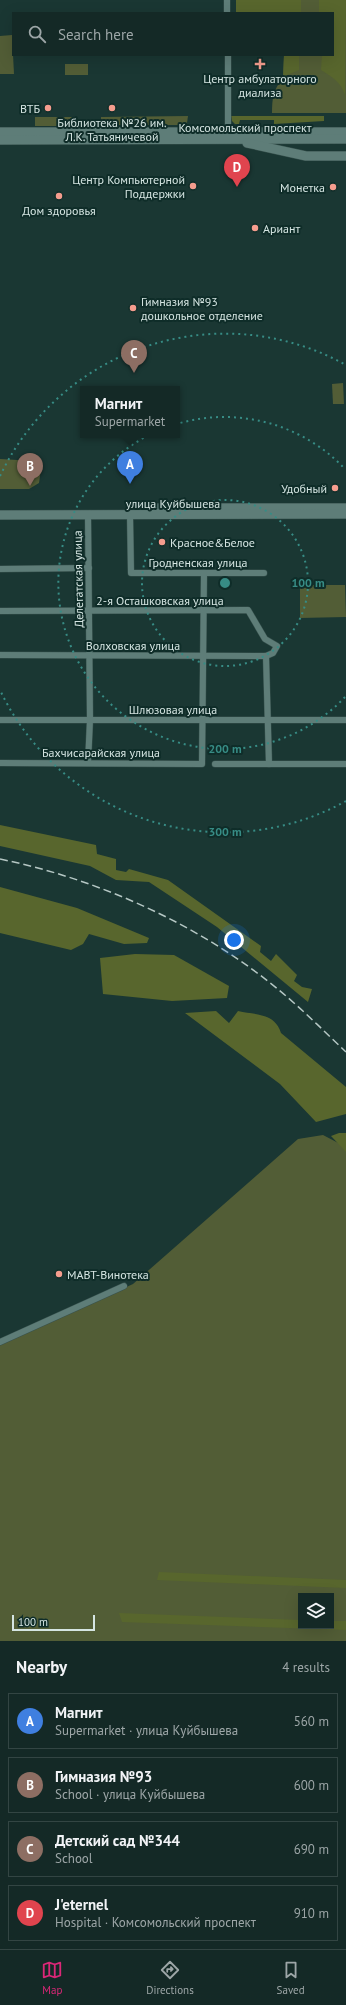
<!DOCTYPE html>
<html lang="en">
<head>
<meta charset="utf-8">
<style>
  body { margin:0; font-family:"PT Sans",sans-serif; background:#1d312e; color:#f1f3f6 }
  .controls { position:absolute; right:12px; bottom:12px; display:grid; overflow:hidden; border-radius:0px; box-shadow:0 4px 16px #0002 }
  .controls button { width:36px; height:36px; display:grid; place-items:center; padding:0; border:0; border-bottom:1px solid #334543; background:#142926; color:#f1f3f6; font:20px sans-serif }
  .scale { position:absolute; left:12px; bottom:10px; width:83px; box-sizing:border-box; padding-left:4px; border:2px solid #d5e5e2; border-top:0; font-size:11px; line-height:14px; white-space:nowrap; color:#d5e5e2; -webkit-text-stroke:3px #0f2d29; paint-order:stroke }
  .you { position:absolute; left:234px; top:940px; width:14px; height:14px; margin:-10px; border:3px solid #fff; border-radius:50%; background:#1a73e8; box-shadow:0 0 0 6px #1a73e833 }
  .badge { display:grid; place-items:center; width:26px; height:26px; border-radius:50%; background:#db2777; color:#fff; font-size:13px; font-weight:700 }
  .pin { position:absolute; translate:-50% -33px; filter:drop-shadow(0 1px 2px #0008) }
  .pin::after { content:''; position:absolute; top:21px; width:14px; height:12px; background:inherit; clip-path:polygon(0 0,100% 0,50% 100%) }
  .popup { position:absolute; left:80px; top:386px; width:100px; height:52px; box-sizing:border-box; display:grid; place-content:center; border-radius:0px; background:#142926; filter:drop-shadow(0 1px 3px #0005); font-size:13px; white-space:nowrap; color:#9da6a7 }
  .popup b { font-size:15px; color:#f1f3f6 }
  .popup::after { content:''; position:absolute; left:50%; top:100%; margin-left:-8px; border:8px solid transparent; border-top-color:#142926 }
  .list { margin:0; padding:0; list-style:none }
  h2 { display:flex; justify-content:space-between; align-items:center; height:52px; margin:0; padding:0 16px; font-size:17px }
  h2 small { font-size:13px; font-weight:400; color:#9da6a7 }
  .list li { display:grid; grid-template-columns:26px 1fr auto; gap:12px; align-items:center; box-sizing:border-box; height:56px; margin:0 8px 8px; padding:0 8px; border:1px solid #334543; border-radius:0px }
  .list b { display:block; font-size:15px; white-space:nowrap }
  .list p { margin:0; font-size:13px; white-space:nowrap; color:#9da6a7 }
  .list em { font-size:13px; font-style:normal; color:#9da6a7 }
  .icon { flex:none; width:22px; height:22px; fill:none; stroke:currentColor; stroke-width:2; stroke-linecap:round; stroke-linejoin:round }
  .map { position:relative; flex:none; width:346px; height:1641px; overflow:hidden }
  .search { position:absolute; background:#142926; box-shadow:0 4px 16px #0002; left:12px; right:12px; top:12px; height:44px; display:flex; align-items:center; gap:10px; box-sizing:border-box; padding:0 14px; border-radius:0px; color:#9da6a7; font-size:15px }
  .sheet { height:308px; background:#142926 }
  nav { display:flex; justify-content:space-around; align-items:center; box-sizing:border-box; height:56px; border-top:1px solid #334543; background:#142926; font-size:11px; color:#9da6a7 }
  nav a { display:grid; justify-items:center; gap:2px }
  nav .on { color:#db2777 }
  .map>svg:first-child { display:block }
  .green { fill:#525d36; fill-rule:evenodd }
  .forest { fill:#58662d }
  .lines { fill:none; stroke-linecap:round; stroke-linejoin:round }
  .street-casing { stroke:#38524e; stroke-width:7 }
  .secondary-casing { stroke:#38524e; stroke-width:10 }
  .street { stroke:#5e7d78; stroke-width:6 }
  .secondary { stroke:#5e7d78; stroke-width:9 }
  .rail { stroke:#b5c7c4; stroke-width:1.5; stroke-dasharray:8 4; stroke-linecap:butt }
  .ring { fill:none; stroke:#378c85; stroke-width:2; stroke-dasharray:2 4 }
  .poi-dot { fill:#f59d8e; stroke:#0f2d29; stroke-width:1.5 }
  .labels { text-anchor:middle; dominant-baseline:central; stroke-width:4; stroke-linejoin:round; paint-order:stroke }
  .poi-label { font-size:12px; fill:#d5e5e2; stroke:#0f2d29; text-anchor:end }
  .street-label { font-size:12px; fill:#d5e5e2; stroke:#0f2d29 }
  .centre { fill:#378c85; stroke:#0f2d29; stroke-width:2 }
  .ring-label { font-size:12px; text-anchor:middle; font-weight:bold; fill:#378c85; stroke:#0f2d29; stroke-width:4; stroke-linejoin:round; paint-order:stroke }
</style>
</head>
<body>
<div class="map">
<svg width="346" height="1641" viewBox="0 0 346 1641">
  <rect width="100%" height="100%" fill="#1a3733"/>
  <g class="green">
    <path d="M 236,0 L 346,0 L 346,113 L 272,113 C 272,99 273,89 283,79 L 284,55 L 333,55 L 333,13 L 236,13 Z"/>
    <polygon points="12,35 14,74 0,74 0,36"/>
    <rect x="65" y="64" width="23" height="11"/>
    <polygon points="188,116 187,123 182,125 101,125 101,117"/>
    <rect x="35" y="117" width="41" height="9"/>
    <polygon points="343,383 344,404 333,404 332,384"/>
    <polygon points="0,459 35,461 41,469 39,483 29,489 0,489"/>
    <polygon points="300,585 345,585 346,617 300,618"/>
    <path d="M 323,1135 L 346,1147 L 346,1641 L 0,1641 L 0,1345 L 133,1284 L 298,1139 ZM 301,1596 L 331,1596 L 331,1626 L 301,1626 Z"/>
  </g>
  <g class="forest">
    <rect x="236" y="0" width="65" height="13"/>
    <path d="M 319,0 L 346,0 L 345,95 C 341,82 332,77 321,70 L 322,55 L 333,55 L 333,13 L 319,13 Z"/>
    <polygon points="284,55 299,55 299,70 287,75 283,79"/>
    <polygon points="231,116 324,116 324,121 274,124 274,120 240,120 239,124 235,124 232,121"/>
    <polygon points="0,825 96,845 97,854 116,859 116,870 126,872 129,869 168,880 261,946 260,952 271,961 276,954 297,975 294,981 302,987 312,989 308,1002 217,927 149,882 116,880 90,866 0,846"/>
    <polygon points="0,887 77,908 149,938 147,943 124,944 89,934 83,944 71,950 0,933"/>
    <polygon points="135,954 174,955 229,986 227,998 172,1001 103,994 100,958"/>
    <path d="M 216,1011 L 229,1023 L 238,1011 C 256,1015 275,1013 281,1033 L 346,1087 L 346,1114 L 316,1122 L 280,1084 L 185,1013 Z"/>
    <polygon points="339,1133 346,1133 346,1152 331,1136"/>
    <polygon points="159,1572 346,1580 346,1588 157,1580"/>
    <polygon points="119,1613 301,1620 301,1626 331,1626 331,1621 346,1621 346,1630 122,1622"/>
  </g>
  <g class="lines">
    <defs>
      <g id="street">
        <polyline points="227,0 227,13"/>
        <polyline points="228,55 228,132"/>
        <polyline points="88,515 90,720 88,763"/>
        <polyline points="130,515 131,573 264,573"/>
        <polyline points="0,569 89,568"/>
        <polyline points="0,611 248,610 265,639 277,646 273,653 266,656 0,655"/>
        <polyline points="266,656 269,764"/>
        <polyline points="0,720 346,720"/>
        <polyline points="0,763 202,764 204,573"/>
        <polyline points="215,764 346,764"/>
        <polyline points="0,1342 124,1286"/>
      </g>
      <g id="secondary">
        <polyline points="0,132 346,132"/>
        <polyline points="0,140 346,139"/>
        <polyline points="247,143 306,156 346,156"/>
        <polyline points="151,508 346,508"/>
        <polyline points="0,515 346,514"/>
      </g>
    </defs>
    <use href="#street" class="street-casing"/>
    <use href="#secondary" class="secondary-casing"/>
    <use href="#street" class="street"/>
    <use href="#secondary" class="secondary"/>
    <path class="rail" d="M 0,859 C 102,880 207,928 286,996 C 307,1014 326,1033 346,1052"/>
  </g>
  <g class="ring">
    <circle cx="225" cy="583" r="83"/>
    <path d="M345 697A166 166 0 1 1 345 469"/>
    <path d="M346 801A249 249 0 0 1 0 690M0 476A249 249 0 0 1 346 365"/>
  </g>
  <g class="poi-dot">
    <path d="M258 58h4v4h4v4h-4v4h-4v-4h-4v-4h4z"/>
    <circle cx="48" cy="108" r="4"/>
    <circle cx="112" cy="108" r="4"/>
    <circle cx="193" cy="186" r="4"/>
    <circle cx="333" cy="187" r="4"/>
    <circle cx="59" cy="196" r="4"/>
    <circle cx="255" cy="228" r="4"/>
    <circle cx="133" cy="308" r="4"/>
    <circle cx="335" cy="488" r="4"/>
    <circle cx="162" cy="542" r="4"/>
    <circle cx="59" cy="1274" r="4"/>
  </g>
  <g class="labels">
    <g class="poi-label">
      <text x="260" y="78" text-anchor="middle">Центр амбулаторного<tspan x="260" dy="14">диализа</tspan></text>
      <text x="40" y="108">ВТБ</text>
      <text x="112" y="122" text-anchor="middle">Библиотека №26 им.<tspan x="112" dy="14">Л.К. Татьяничевой</tspan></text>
      <text x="185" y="179">Центр Компьютерной<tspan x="185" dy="14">Поддержки</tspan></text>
      <text x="325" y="187">Монетка</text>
      <text x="59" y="210" text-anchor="middle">Дом здоровья</text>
      <text x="263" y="228" text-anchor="start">Ариант</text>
      <text x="141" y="301" text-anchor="start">Гимназия №93<tspan x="141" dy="14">дошкольное отделение</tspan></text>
      <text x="327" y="488">Удобный</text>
      <text x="170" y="542" text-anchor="start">Красное&amp;Белое</text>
      <text x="67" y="1274" text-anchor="start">МАВТ-Винотека</text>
    </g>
    <g class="street-label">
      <text x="245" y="127">Комсомольский проспект</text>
      <text x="173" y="503">улица Куйбышева</text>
      <text x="198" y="562">Гродненская улица</text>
      <text transform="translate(78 579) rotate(-91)">Делегатская улица</text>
      <text x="160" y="600">2-я Осташковская улица</text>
      <text x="133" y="645">Волховская улица</text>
      <text x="173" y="709">Шлюзовая улица</text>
      <text x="101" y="752">Бахчисарайская улица</text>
    </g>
  </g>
  <circle cx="225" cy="583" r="6" class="centre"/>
  <g class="ring-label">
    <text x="308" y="587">100 m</text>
    <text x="225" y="753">200 m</text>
    <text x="225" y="836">300 m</text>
  </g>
</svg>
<div class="controls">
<button><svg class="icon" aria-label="layers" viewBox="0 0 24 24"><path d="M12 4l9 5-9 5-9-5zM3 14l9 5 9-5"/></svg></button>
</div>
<div class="scale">100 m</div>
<div class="you"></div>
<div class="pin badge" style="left:130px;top:484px;background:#3f7fe0">A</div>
<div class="popup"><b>Магнит</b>Supermarket</div>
<div class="pin badge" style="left:30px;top:486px;background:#8d6e63">B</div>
<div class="pin badge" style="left:134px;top:373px;background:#8d6e63">C</div>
<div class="pin badge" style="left:237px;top:187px;background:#e0444e">D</div>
<div class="search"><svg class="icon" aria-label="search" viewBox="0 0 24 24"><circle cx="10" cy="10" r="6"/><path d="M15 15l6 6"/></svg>Search here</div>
</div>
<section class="sheet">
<h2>Nearby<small>4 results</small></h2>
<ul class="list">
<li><span class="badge" style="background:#3f7fe0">A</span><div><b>Магнит</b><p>Supermarket · улица Куйбышева</p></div><em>560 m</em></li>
<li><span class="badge" style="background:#8d6e63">B</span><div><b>Гимназия №93</b><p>School · улица Куйбышева</p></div><em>600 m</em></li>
<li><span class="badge" style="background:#8d6e63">C</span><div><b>Детский сад №344</b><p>School</p></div><em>690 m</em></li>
<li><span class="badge" style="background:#e0444e">D</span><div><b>J'eternel</b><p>Hospital · Комсомольский проспект</p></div><em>910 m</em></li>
</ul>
</section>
<nav>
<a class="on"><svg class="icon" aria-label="map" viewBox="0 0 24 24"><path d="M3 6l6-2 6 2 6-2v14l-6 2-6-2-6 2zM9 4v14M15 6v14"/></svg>Map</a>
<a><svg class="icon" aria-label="directions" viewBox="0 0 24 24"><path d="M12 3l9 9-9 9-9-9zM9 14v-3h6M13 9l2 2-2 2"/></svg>Directions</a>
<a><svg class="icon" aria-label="saved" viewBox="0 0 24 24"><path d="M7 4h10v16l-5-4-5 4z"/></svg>Saved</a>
</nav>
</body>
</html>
